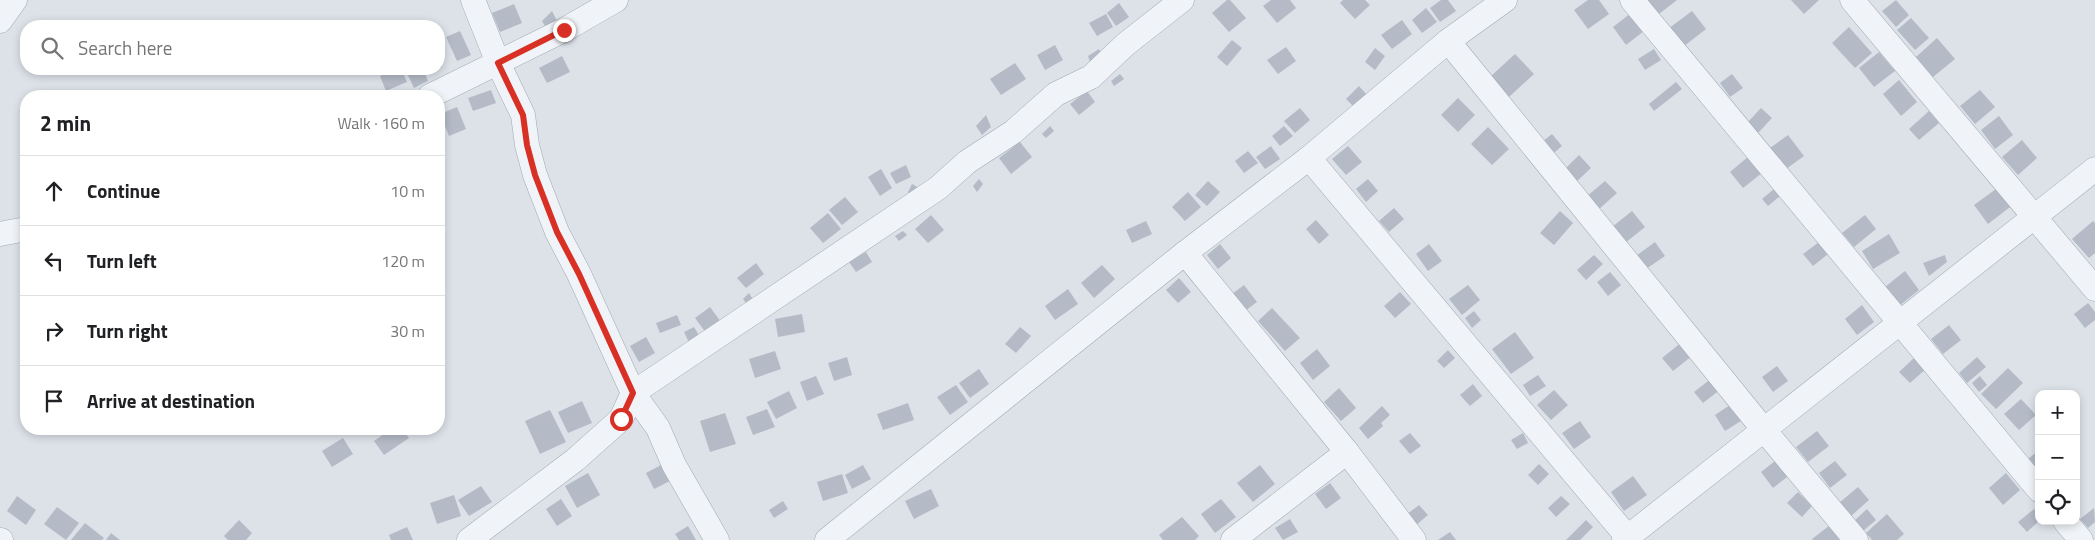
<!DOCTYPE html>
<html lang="en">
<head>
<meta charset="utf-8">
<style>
  body { margin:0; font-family:"Titillium Web",sans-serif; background:#f6f6f6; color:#202124 }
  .controls { position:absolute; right:15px; bottom:15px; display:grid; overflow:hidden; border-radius:10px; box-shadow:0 2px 8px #0003 }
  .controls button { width:45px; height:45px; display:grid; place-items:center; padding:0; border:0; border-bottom:1px solid #e0e0e0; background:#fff; color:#202124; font:25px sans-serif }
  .stop { position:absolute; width:15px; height:15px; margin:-11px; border:4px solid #d93025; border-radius:50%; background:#fff }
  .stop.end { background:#d93025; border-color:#fff; box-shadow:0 1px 5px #0008 }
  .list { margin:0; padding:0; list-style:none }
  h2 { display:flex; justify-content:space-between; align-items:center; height:65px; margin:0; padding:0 20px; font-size:21px }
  h2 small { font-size:16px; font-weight:400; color:#757577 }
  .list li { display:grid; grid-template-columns:32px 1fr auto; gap:15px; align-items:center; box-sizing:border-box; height:70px; padding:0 20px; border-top:1px solid #e0e0e0 }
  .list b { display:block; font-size:19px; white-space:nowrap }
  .list em { font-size:16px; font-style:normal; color:#757577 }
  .icon { flex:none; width:28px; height:28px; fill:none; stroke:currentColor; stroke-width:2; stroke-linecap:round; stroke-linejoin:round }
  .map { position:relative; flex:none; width:2095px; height:540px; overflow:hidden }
  .search { position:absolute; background:#fff; box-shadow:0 2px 8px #0003; left:20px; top:20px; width:425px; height:55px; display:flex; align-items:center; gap:12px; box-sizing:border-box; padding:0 18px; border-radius:20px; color:#757577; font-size:19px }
  .panel { position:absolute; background:#fff; box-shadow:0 2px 8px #0003; left:20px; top:90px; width:425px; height:345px; border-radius:20px }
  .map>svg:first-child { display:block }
  .building { fill:#b4bbc6 }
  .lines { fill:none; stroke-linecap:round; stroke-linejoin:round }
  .street-casing { stroke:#a2a9b3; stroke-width:25 }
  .street { stroke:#f0f3f7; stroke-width:24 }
  .route { stroke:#d93025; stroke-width:6 }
</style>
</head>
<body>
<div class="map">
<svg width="2095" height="540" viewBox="0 0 2095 540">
  <rect width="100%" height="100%" fill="#dde2e9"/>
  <g class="building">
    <polygon points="1227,0 1230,0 1246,18 1229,32 1212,13"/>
    <polygon points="1271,0 1290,0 1296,8 1277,23 1263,6"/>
    <polygon points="1343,0 1365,0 1370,5 1355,19 1340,3"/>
    <polygon points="1441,0 1448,0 1456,11 1440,22 1430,8"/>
    <polygon points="1588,0 1599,0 1609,14 1588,29 1574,10"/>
    <polygon points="1647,0 1677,0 1659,14"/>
    <polygon points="1791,0 1819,0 1804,14"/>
    <polygon points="1896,0 1909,15 1896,27 1882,11"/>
    <polygon points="1119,3 1129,17 1116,26 1107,13"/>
    <polygon points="514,4 522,23 500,32 492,13"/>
    <polygon points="1426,8 1437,22 1422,33 1412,20"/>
    <polygon points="552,11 560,27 549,33 542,21"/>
    <polygon points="1692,11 1706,29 1683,47 1668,29"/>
    <polygon points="1631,13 1644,31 1626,45 1613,27"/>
    <polygon points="1106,14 1113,27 1097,36 1089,23"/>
    <polygon points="1911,18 1929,38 1915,50 1897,30"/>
    <polygon points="1402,20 1412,34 1392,49 1381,35"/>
    <polygon points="1849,27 1872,53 1855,68 1832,43"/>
    <polygon points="460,31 471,55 457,61 446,37"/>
    <polygon points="1937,38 1955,59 1933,77 1916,57"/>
    <polygon points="1232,40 1242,48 1227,66 1217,57"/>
    <polygon points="1055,45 1063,60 1045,70 1037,55"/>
    <polygon points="1286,47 1296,61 1278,74 1267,60"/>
    <polygon points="1375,48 1385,56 1375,70 1365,62"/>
    <polygon points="1099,49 1102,56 1090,62 1088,56"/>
    <polygon points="1654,49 1661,60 1645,70 1638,59"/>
    <polygon points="1879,52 1895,71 1874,87 1859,68"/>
    <polygon points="1515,54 1534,74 1509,97 1490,77"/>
    <polygon points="562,56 570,72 547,83 539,68"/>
    <polygon points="439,59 442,67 429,73 427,69 439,69"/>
    <polygon points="1015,63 1026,79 1001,95 990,79"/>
    <polygon points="397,69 401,69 407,82 386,91 380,76"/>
    <polygon points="405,69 423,69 428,81 414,88"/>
    <polygon points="1120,74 1124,79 1114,86 1111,81"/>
    <polygon points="1732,74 1743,88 1730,97 1720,83"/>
    <polygon points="1899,80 1917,102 1901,116 1883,94"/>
    <polygon points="1676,82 1682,89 1654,111 1649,104"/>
    <polygon points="1359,86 1367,95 1354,107 1346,99"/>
    <polygon points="491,90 496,103 473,111 468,98"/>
    <polygon points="1980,90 1995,107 1975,124 1960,106"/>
    <polygon points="1087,91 1095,102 1079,115 1070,104"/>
    <polygon points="1458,98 1475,115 1458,132 1441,115"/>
    <polygon points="457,107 466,129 449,136 440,114"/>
    <polygon points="1300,108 1310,120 1295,133 1284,121"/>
    <polygon points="1761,108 1772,118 1758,133 1747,123"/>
    <polygon points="1929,111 1939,123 1919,140 1909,129"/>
    <polygon points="986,115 991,127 982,135 976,126"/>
    <polygon points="1999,116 2013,135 1995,149 1981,130"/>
    <polygon points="1050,126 1054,131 1046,138 1042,134"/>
    <polygon points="1284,126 1293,136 1280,146 1272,136"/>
    <polygon points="1488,127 1509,149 1492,165 1471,144"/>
    <polygon points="1552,134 1562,146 1548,158 1538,145"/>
    <polygon points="1788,135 1804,156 1786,169 1770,148"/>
    <polygon points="2022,140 2037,158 2018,175 2002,157"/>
    <polygon points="1020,142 1032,157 1011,174 999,158"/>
    <polygon points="1271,146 1280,159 1265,169 1256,157"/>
    <polygon points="1348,146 1362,162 1346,175 1332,159"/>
    <polygon points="1248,151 1258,163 1244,173 1235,161"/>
    <polygon points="1579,155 1591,168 1575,183 1564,170"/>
    <polygon points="1749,156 1762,173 1743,188 1730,172"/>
    <polygon points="906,165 911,177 896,184 890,173"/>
    <polygon points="881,169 892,188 880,196 868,177"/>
    <polygon points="979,179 983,184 977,192 973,186"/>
    <polygon points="1368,179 1378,191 1366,202 1356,189"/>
    <polygon points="1208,181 1220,192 1207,206 1195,195"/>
    <polygon points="1605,181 1617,193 1598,210 1586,197"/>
    <polygon points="912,184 919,188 910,198 908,192"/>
    <polygon points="1774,189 1780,196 1768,206 1762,199"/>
    <polygon points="1996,189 2010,207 1988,224 1974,205"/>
    <polygon points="1188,192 1201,207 1185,221 1172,207"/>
    <polygon points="845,197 858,212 842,225 829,210"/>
    <polygon points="1394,208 1404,219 1389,232 1379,221"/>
    <polygon points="1560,211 1573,223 1554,245 1540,233"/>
    <polygon points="1632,211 1645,227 1625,243 1612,227"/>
    <polygon points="828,213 841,229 823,243 810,228"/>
    <polygon points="931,215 944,230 928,243 915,229"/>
    <polygon points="1865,215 1876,229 1854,247 1842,233"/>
    <polygon points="1316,220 1329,235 1319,244 1306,229"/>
    <polygon points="1146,221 1152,234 1132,243 1126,230"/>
    <polygon points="2093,221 2095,223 2095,253 2089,258 2072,239"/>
    <polygon points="903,231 907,235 899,241 895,236"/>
    <polygon points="1889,234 1900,253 1873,269 1862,251"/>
    <polygon points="1655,242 1665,256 1646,269 1636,256"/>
    <polygon points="1819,242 1828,254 1813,266 1803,254"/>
    <polygon points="1220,244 1231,258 1218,269 1207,255"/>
    <polygon points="1429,244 1442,261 1428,271 1416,254"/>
    <polygon points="866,252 872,262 856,272 849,262"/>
    <polygon points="1594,255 1603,264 1586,280 1577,270"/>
    <polygon points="1945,255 1947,262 1929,276 1923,263"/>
    <polygon points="756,263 764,274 746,288 737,278"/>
    <polygon points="1102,265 1115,279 1094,298 1081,283"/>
    <polygon points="1905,271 1919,290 1899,306 1885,287"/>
    <polygon points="1610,272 1621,285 1608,296 1597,282"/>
    <polygon points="1179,278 1191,292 1178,303 1166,290"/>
    <polygon points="1244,285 1257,302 1245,311 1232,294"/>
    <polygon points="1468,285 1480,300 1462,315 1449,299"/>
    <polygon points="1068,289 1078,304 1055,320 1045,306"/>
    <polygon points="1400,292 1411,304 1395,318 1384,306"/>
    <polygon points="749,293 755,303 749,307 743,299"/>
    <polygon points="2088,303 2095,312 2095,320 2085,328 2074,314"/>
    <polygon points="1862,305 1874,322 1857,335 1845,319"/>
    <polygon points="710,307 721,322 706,333 695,318"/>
    <polygon points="1272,308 1300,338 1285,351 1258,321"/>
    <polygon points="1474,311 1481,320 1472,328 1465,318"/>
    <polygon points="802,314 805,332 778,337 775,319"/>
    <polygon points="677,315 681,325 660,333 656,323"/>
    <polygon points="1949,325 1961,340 1943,354 1931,339"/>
    <polygon points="694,327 704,344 692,349 684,332"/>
    <polygon points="1020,327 1031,336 1016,353 1005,344"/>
    <polygon points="1515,332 1534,358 1511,374 1492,349"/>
    <polygon points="646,337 655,353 639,362 630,346"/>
    <polygon points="1682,342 1692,356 1673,371 1662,358"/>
    <polygon points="1317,349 1330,366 1313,380 1300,363"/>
    <polygon points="1448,350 1455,358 1444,368 1437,361"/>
    <polygon points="775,351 781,369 755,378 749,359"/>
    <polygon points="1916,356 1927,368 1910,383 1899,372"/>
    <polygon points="847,357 852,375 834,381 828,363"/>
    <polygon points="1977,357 1986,367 1967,383 1959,373"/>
    <polygon points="1777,366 1788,381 1773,392 1762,377"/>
    <polygon points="2008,368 2023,383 1996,409 1981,394"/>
    <polygon points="979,369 989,384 970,398 959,383"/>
    <polygon points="1538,375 1546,386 1530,396 1523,385"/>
    <polygon points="816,376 824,394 807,401 800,382"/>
    <polygon points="1980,376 1987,385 1979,392 1972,383"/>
    <polygon points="1712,378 1721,389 1703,403 1694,392"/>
    <polygon points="1473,384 1482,396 1470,406 1460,395"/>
    <polygon points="956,385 968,402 950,415 937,397"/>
    <polygon points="1339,388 1356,408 1341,421 1324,402"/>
    <polygon points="1554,390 1568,405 1551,420 1537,405"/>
    <polygon points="789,391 797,408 776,419 767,402"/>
    <polygon points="2021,399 2036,415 2019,430 2004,414"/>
    <polygon points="582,401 592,423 568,433 558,412"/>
    <polygon points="908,403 914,420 883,430 877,414"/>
    <polygon points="1733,403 1744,419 1725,431 1715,415"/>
    <polygon points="1382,406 1390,415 1381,423 1383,426 1368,439 1359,428"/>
    <polygon points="767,409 775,427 753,435 746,417"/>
    <polygon points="550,410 566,442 540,454 525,421"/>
    <polygon points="725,413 736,444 710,452 700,421"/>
    <polygon points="1580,421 1591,437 1574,449 1562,433"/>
    <polygon points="391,429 402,429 409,438 384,455 374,441"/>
    <polygon points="1817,431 1829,446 1808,462 1796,447"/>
    <polygon points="1410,433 1421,446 1410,454 1399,441"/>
    <polygon points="1523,433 1528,443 1517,449 1511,440"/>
    <polygon points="343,438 353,454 332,467 322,451"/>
    <polygon points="2039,450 2039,471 2028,459"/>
    <polygon points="1779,458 1791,474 1773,488 1761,472"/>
    <polygon points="1835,461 1847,475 1830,488 1819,473"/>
    <polygon points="1539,464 1549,474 1538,485 1528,475"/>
    <polygon points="661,465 670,481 654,489 646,473"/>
    <polygon points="863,465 871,479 852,489 845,475"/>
    <polygon points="1260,465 1275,484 1253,502 1237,483"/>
    <polygon points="588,473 600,495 577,508 565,486"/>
    <polygon points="2006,473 2020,490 2003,505 1989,488"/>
    <polygon points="842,474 848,493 823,501 817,482"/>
    <polygon points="1633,476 1647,495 1624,511 1611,492"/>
    <polygon points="1330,483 1341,498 1326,509 1315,494"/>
    <polygon points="481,486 492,502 469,516 458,500"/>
    <polygon points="1858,487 1869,500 1851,516 1839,503"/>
    <polygon points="931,489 939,506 914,519 905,501"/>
    <polygon points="1798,492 1812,506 1802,517 1787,503"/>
    <polygon points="454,495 461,516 437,524 430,503"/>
    <polygon points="17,496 36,510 26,525 7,511"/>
    <polygon points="1561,496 1570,504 1556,517 1548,508"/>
    <polygon points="561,499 572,516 557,526 546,509"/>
    <polygon points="1221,499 1236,517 1215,533 1201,514"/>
    <polygon points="783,501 788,509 774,518 769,510"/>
    <polygon points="1419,505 1428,515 1415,526 1406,515"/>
    <polygon points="57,507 79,523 66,540 44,524"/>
    <polygon points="2094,508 2095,522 2088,528 2080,519"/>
    <polygon points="1867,509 1876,520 1863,531 1854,521"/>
    <polygon points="2034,509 2039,514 2039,521 2027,532 2018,522"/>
    <polygon points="1887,514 1904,534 1897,540 1872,540 1866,533"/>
    <polygon points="1182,517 1199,536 1195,540 1163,540 1159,535"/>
    <polygon points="1290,519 1298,532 1283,540 1275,528"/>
    <polygon points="239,520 252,533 246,540 228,540 224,536"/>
    <polygon points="1586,520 1593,527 1580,540 1566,540"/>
    <polygon points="85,523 104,538 102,540 71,540"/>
    <polygon points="688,526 696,540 679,540 675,534"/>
    <polygon points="1829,526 1840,540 1813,540 1812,539"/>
    <polygon points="407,527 413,540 391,540 389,535"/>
    <polygon points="1450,532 1456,540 1438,540"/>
    <polygon points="111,533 120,540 106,540"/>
  </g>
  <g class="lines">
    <defs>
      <g id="street">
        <polyline points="473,0 498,63 523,115 527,145 535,175 557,232 579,274 633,393 658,428 674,465 717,540"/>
        <polyline points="1632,0 2039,490"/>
        <polyline points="1852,0 2095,289"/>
        <polyline points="0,21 15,0"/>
        <polyline points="1448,41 1764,430 1856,540"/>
        <polyline points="430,96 564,30 616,0"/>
        <polyline points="1309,158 1630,540"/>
        <polyline points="0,234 26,229"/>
        <polyline points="1185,253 1347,452 1414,540"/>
        <polyline points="2065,521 2081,540"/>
        <polyline points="0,540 1,540"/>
        <polyline points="469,540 575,460 621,419 633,393 938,188 967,162 1013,132 1056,94 1091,77 1126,44 1182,0"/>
        <polyline points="827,540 1185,253 1309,158 1448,41 1505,0"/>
        <polyline points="1233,540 1347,452"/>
        <polyline points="1624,540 2095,169"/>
      </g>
    </defs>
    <use href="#street" class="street-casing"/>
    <use href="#street" class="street"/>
  </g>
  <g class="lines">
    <polyline class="route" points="564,30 498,63 523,115 527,145 535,175 557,232 579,274 633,393 621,419"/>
  </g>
</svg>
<div class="controls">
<button>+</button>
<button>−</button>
<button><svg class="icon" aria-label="locate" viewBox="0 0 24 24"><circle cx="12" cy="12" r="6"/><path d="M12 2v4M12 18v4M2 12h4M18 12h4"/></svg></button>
</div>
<div class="stop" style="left:621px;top:419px"></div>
<div class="stop end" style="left:564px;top:30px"></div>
<div class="search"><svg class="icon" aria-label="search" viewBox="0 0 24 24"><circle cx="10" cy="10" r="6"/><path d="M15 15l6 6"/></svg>Search here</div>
<section class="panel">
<h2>2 min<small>Walk · 160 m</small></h2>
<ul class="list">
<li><svg class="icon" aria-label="ahead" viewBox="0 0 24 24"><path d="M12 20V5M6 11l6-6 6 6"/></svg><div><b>Continue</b></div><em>10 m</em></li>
<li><svg class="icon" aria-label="left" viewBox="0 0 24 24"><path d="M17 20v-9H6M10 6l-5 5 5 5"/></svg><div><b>Turn left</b></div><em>120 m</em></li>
<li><svg class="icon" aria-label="right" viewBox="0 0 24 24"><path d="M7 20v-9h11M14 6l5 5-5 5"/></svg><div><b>Turn right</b></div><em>30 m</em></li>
<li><svg class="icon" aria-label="arrive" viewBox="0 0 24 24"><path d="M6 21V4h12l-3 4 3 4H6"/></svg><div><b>Arrive at destination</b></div></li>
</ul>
</section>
</div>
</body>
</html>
